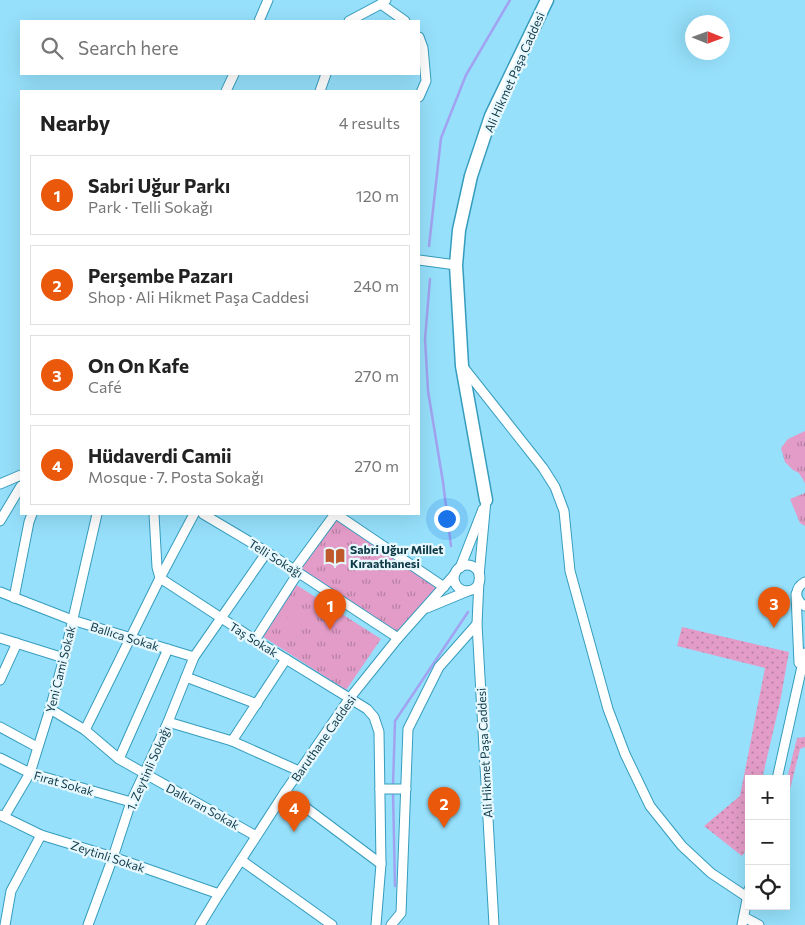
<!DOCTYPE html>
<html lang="en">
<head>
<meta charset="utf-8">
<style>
  body { margin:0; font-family:Commissioner,sans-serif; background:#f6f6f6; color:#222 }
  .controls { position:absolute; right:15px; bottom:15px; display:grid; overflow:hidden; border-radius:0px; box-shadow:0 5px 20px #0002 }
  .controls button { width:45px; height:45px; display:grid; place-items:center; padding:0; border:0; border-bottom:1px solid #e0e0e0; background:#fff; color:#222; font:25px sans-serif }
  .compass { position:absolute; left:685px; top:15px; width:45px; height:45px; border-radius:50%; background:#fff; box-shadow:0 5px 20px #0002; rotate:91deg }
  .you { position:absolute; left:446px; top:518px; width:18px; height:18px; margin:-12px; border:4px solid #fff; border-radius:50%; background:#1a73e8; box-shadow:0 0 0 8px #1a73e833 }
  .badge { display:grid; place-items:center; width:32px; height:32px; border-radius:50%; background:#ea580c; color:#fff; font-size:16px; font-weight:700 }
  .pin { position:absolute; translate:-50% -41px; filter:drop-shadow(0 1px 2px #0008) }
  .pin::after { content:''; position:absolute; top:26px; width:18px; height:15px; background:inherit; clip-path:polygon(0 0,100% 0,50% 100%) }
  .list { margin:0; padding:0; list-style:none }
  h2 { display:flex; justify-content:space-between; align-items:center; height:65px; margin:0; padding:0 20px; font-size:21px }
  h2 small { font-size:16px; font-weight:400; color:#767676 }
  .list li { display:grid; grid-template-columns:32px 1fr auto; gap:15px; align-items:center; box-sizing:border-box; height:80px; margin:0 10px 10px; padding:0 10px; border:1px solid #e0e0e0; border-radius:0px }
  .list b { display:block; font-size:19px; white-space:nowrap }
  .list p { margin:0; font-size:16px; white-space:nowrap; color:#767676 }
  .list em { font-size:16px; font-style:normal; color:#767676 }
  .icon { flex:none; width:28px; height:28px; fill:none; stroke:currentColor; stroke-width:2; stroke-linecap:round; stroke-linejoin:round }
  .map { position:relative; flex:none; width:805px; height:925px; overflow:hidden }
  .search { position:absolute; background:#fff; box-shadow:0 5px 20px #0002; left:20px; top:20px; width:400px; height:55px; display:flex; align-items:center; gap:12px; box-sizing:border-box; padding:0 18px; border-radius:0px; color:#767676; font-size:19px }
  .panel { position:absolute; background:#fff; box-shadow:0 5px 20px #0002; left:20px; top:90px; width:400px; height:425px; border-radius:0px }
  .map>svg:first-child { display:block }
  .grass { fill:url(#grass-dots) }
  .park { fill:url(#park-tufts) }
  .pitch { fill:#e39cc7 }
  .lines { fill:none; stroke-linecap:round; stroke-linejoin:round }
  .stream { stroke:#a2a3f0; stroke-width:2.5 }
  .street-casing { stroke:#369dbd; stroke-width:11 }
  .secondary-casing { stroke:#369dbd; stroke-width:15 }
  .street { stroke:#fff; stroke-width:9 }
  .secondary { stroke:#fff; stroke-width:12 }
  .labels { text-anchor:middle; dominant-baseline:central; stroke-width:4.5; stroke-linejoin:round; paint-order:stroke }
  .street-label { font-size:12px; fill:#0e3946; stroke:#e7f8ff }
  .poi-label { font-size:12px; font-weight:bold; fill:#0e3946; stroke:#e7f8ff; text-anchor:start }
</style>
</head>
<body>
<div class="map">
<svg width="805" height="925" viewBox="0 0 805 925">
  <defs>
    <pattern id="grass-dots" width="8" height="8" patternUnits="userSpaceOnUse" patternTransform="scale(1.25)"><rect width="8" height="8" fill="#e39cc7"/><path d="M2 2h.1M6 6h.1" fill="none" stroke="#b680a3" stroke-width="1.8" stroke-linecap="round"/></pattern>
    <pattern id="park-tufts" width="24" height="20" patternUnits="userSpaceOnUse" patternTransform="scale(1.25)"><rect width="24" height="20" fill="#e39cc7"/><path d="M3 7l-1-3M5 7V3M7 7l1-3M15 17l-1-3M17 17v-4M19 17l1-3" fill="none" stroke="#b680a3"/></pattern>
  </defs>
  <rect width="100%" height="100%" fill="#96e0fb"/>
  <g class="grass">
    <path d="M 682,627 L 789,652 L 780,702 L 762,779 L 749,779 C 749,797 754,843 742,856 L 704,826 L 740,796 L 765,668 L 677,646 Z"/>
    <polygon points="805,737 805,747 800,749 786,805 786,783 797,738"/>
  </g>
  <g class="park">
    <polygon points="805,431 805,483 799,473 793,470 785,462 781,448 788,439"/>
    <polygon points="805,493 805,526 800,523 790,499"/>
    <polygon points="335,514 442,589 398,638 295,570"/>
    <polygon points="295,584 381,639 346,690 262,636"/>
  </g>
  <polygon class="pitch" points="297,604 312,615 296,639 280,629"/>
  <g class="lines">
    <g class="stream">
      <polyline points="429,246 441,138 466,75 510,0"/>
      <polyline points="430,279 425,339 428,391 443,482 451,546"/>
      <polyline points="393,786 395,721 468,612"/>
      <polyline points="393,792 395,886"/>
    </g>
    <defs>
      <g id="street">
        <polyline points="386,0 381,4 405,21"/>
        <polyline points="259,21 268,0"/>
        <polyline points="349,21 381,4"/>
        <polyline points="419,37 423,48 426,81 419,97"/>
        <polyline points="226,91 234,74"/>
        <polyline points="320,91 326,74"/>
        <polyline points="419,260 456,265"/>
        <polyline points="464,368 543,468 555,487 564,511 570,571 608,709 625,754 650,806 682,846 711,873 747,897"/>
        <polyline points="0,484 21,475"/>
        <polyline points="154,514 157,567 160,578"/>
        <polyline points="203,514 267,552 398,638"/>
        <polyline points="336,514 444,587"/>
        <polyline points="0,521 21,486"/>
        <circle cx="467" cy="578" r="13"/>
        <polyline points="460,568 483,509"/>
        <polyline points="294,570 335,514"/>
        <polyline points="479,576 486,500"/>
        <polyline points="160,578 255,640 367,709 374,717 379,732 381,864 376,925"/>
        <polyline points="479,580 477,624 494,925"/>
        <path d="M 805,582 C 794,588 794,600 805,606"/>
        <polyline points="0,592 72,620 194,657"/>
        <polyline points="796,594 799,663"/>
        <polyline points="14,598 29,522 32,514"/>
        <polyline points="427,608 468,591"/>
        <polyline points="0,638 64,658"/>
        <polyline points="255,640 298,573"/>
        <polyline points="186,677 257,704"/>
        <polyline points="0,680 17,643"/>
        <polyline points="50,709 85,730 119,759 256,836"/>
        <polyline points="168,722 232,741 299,771"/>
        <polyline points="0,727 37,747"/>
        <polyline points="85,730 160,578 194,514"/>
        <polyline points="232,741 286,659"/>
        <polyline points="0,758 30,773 131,802"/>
        <polyline points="119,759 168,649"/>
        <polyline points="777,779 805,653"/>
        <polyline points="380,789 406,789"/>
        <polyline points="285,792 381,864"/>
        <polyline points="0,815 41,835 113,857 219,894"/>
        <polyline points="4,817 30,773 50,709 64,658 97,514"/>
        <polyline points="241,860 332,925"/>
        <polyline points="744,917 759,925"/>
        <polyline points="5,925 11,891 41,835"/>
        <polyline points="88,925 113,857 131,802 168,722 194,657 267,552"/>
        <polyline points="200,925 219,894 285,792 349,699 398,638 455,574"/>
        <polyline points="391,925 401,913 408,729 439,667 477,624"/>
        <polyline points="742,925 749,889"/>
      </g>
      <polyline id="secondary" points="486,500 462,366 456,265 459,230 471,176 491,116 547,0"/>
    </defs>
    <use href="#street" class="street-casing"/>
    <use href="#secondary" class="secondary-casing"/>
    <use href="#street" class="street"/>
    <use href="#secondary" class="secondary"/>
  </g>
  <defs>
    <symbol id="library-bare" viewBox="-9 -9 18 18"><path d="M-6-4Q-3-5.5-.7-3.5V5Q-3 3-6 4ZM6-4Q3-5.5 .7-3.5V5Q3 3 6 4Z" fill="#bf582b" stroke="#e7f8ff" stroke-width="2.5" paint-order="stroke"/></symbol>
  </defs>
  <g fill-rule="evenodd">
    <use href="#library-bare" x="321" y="542" width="28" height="28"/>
  </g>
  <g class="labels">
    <g class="street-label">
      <text transform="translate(514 72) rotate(-66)">Ali Hikmet Paşa Caddesi</text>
      <text transform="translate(276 558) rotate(32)">Telli Sokağı</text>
      <text transform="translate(125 636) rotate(17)">Ballıca Sokak</text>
      <text transform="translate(254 639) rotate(32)">Taş Sokak</text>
      <text transform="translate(60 669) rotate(-76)">Yeni Cami Sokak</text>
      <text transform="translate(323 738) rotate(-55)">Baruthane Caddesi</text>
      <text transform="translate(484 753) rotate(-93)">Ali Hikmet Paşa Caddesi</text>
      <text transform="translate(148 768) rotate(-66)">1. Zeytinli Sokağı</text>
      <text transform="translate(64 783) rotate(16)">Fırat Sokak</text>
      <text transform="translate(203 806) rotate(29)">Dalkıran Sokak</text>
      <text transform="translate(108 856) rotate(18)">Zeytinli Sokak</text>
    </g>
    <g class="poi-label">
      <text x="350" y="549">Sabri Uğur Millet<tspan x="350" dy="14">Kıraathanesi</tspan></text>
    </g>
  </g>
</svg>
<div class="controls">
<button>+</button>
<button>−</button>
<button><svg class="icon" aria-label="locate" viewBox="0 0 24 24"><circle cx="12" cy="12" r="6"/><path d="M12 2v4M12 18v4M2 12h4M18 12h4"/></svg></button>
</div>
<svg class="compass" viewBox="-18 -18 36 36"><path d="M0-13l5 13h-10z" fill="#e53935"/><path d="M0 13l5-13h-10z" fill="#767676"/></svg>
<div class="you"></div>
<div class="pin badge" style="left:330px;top:630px">1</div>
<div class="pin badge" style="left:444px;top:828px">2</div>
<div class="pin badge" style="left:774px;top:628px">3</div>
<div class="pin badge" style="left:294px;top:832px">4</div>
<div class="search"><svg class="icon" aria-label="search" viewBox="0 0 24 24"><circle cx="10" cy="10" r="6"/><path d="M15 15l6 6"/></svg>Search here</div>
<section class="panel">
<h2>Nearby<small>4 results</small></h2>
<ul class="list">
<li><span class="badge">1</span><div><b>Sabri Uğur Parkı</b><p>Park · Telli Sokağı</p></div><em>120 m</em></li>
<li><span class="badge">2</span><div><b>Perşembe Pazarı</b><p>Shop · Ali Hikmet Paşa Caddesi</p></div><em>240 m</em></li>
<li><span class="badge">3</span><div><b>On On Kafe</b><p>Café</p></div><em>270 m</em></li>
<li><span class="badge">4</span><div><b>Hüdaverdi Camii</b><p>Mosque · 7. Posta Sokağı</p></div><em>270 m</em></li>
</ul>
</section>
</div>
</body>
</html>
